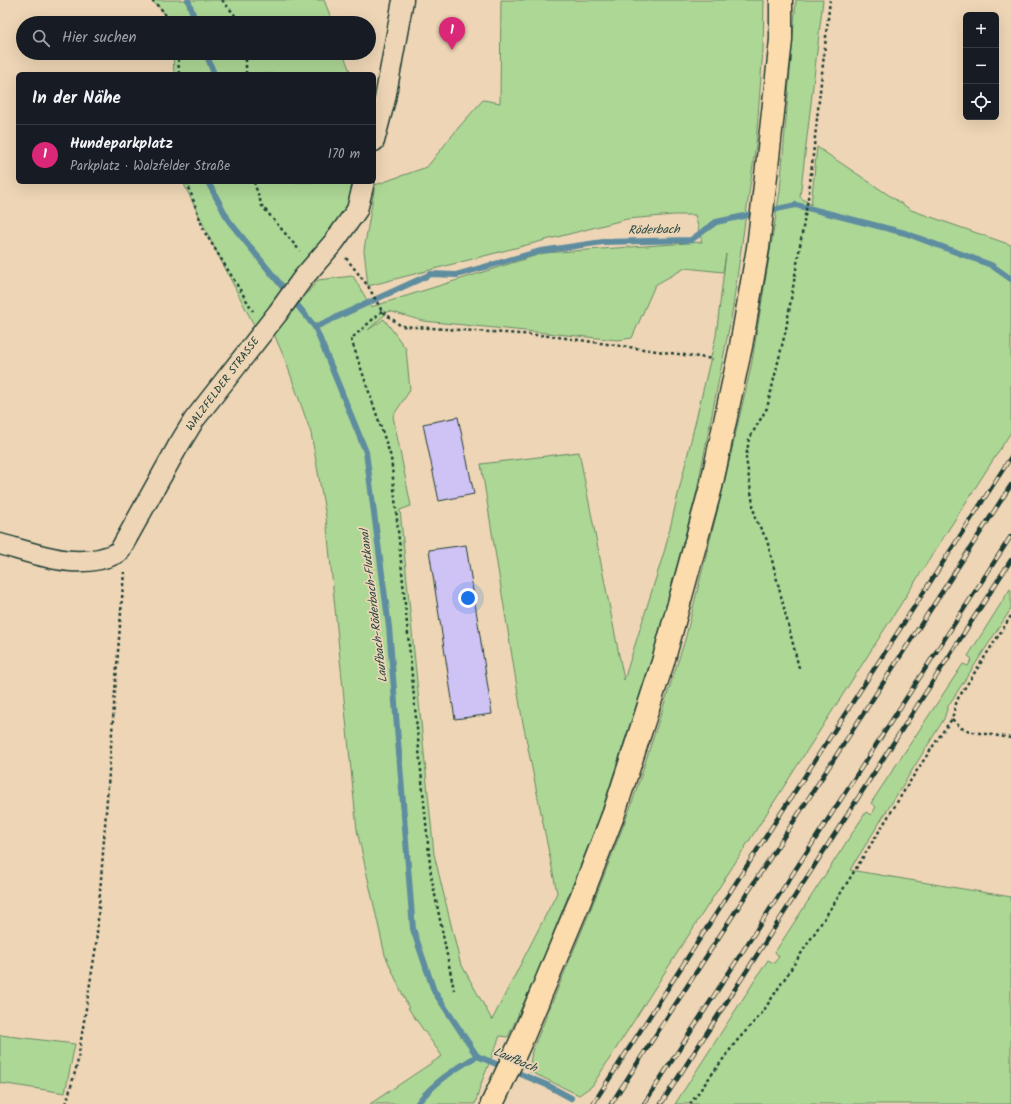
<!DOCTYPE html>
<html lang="de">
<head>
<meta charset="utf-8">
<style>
  body { margin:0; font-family:Kalam,sans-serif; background:#242831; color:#f1f3f6 }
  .controls { position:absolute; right:12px; top:12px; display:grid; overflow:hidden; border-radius:6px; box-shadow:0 4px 16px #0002 }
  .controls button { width:36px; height:36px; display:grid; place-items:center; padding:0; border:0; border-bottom:1px solid #363941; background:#171b24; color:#f1f3f6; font:20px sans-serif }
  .you { position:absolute; left:468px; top:598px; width:14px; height:14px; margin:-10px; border:3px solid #fff; border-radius:50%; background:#1a73e8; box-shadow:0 0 0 6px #1a73e833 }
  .badge { display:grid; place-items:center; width:26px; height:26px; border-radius:50%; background:#db2777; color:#fff; font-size:13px; font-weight:700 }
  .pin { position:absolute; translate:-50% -33px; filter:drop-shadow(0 1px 2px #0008) }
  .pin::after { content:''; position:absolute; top:21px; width:14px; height:12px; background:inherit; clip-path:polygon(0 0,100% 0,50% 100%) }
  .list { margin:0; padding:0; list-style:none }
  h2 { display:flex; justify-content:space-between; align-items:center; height:52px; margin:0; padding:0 16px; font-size:17px }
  h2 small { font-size:13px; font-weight:400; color:#9ea1a6 }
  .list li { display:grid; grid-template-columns:26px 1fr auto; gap:12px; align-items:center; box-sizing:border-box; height:60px; padding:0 16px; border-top:1px solid #363941 }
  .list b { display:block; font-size:15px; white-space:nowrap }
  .list p { margin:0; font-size:13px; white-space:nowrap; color:#9ea1a6 }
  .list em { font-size:13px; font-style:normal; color:#9ea1a6 }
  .icon { flex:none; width:22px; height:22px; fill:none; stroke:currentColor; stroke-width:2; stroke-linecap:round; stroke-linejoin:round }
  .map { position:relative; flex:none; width:1011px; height:1104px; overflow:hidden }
  .search { position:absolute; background:#171b24; box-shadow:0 4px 16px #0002; left:16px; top:16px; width:360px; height:44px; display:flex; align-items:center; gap:10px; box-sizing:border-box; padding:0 14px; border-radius:22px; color:#9ea1a6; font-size:15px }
  .panel { position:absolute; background:#171b24; box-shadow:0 4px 16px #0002; left:16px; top:72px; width:360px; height:112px; border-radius:6px }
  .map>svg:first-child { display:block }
  .green { fill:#add795; stroke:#668a64; fill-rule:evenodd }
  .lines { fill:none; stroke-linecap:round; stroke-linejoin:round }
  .stream { stroke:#5f8da0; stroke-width:6 }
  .building { fill:#cfc2f4; stroke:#1f3d34 }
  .minor-casing { stroke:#1f3d34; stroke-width:23 }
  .primary-casing { stroke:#1f3d34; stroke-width:25 }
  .path { stroke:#1f3d34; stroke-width:2.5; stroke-dasharray:3 3; stroke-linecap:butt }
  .minor { stroke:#edd5b5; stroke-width:20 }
  .primary { stroke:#fcdcac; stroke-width:22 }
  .rail-casing { stroke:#1f3d34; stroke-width:4.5 }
  .rail { stroke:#edd5b5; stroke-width:3; stroke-dasharray:9; stroke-linecap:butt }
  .labels { text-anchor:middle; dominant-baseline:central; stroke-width:3.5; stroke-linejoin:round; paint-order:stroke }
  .street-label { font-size:11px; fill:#1f3d34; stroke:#edd5b5 }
  .water-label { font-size:12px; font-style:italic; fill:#2a4a46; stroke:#edd5b5 }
</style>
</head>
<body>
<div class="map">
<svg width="1011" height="1104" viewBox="0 0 1011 1104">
  <rect width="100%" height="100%" fill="#edd5b5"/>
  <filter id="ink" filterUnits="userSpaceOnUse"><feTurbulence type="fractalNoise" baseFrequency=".025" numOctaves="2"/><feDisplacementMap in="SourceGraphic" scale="8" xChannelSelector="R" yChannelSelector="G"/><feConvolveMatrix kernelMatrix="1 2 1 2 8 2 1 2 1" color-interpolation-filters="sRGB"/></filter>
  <g filter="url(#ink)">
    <g class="green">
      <polygon points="151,0 324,0 333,23 168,23 163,11"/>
      <path d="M 501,0 L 764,0 L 763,49 L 756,144 L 732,313 L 696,495 L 652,657 L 599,819 L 536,976 L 508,1037 L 500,1036 L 482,1081 L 475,1104 L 370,1104 L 442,1056 L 410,1011 L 385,955 L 357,830 L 326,517 L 311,433 L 286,362 L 274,334 L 318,280 L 353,276 L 371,307 L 544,253 L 702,242 L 695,215 L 674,215 L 627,219 L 368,286 L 364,250 L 375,185 L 427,167 L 459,127 L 483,100 L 500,103 ZM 726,254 L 716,336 L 665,549 L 624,680 L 579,452 L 481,464 L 522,718 L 557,893 L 492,1020 L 460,962 L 434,854 L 400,510 L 411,506 L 393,416 L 410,390 L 406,349 L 384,319 L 368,330 L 389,311 L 423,321 L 618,340 L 632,338 L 655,285 L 685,268 L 723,272 Z"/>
      <polygon points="796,0 823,0 800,197 811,205 817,147 911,210 1011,245 1011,432 592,1086 579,1095 529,1071 532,1051 590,911 631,806 685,640 723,488 751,367 780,191"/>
      <polygon points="173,53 343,53 351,74 174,74"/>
      <polygon points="183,182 357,182 354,191 340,223 256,329 211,241"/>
      <polygon points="1010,589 1011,590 1011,609 948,706 944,719 850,870 1011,897 1011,1104 675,1104 768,960 774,963 779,957 775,952 866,812 871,815 876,807 871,803 963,664 968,666 972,659 968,656"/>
      <polygon points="0,1035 75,1044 65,1093 0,1083"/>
    </g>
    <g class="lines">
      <g class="stream">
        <polyline points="188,0 196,23"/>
        <polyline points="206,53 214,74"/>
        <polyline points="208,182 229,221 315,327 366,452 389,627 413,929 434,991 477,1056"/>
        <polyline points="315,327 431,274 456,275 541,251 603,242 691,240 716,222 796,205 905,233 991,265 1011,279"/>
        <polyline points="477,1056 547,1085 571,1098"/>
        <path d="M 417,1104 C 433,1083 455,1069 477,1056"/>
      </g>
    </g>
    <g class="building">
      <polygon points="458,417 474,494 439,501 423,424"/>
      <polygon points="466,545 492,714 455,719 429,550"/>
    </g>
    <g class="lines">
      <defs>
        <g id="minor">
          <polyline points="374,141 385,99 403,0"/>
          <path d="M 0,544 C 40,555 80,572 119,552 L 177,448 L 194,420 L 277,314 L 303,278 L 334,242 L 357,210 L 364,182"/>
        </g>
        <polyline id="primary" points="492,1104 522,1039 579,903 614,813 663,662 711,487 741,346 758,248 781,40 781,0"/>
      </defs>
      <use href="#minor" class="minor-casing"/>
      <use href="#primary" class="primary-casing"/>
      <g class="path">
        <polyline points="152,0 163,11 170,23"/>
        <polyline points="222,0 234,14 237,23"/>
        <polyline points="178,53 179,74"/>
        <polyline points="246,53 246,74"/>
        <polyline points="187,182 204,231 253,311"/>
        <polyline points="254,182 262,206 300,251"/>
        <polyline points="346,258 368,286 382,311 401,326 551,336 713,359"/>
        <polyline points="382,311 351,339 391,457 431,875 454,990"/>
        <polyline points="1011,616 957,700 952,719 961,728 973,732 1011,738"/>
        <polyline points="799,668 767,540 755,518 746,458 749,439 767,408 786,329 809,192 830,0"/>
        <polyline points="66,1104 77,1065 96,946 124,572"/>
        <polyline points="690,1104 735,1043 762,1013 837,899 914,775 939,737 952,719"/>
      </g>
      <use href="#minor" class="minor"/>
      <use href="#primary" class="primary"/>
      <defs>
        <g id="rail">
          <polyline points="593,1104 1011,457"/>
          <polyline points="611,1104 1011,485"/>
          <polyline points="644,1104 1011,536"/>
          <polyline points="661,1104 1011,560"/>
        </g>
      </defs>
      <use href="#rail" class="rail-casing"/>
      <use href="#rail" class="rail"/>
    </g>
  </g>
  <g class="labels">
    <g class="street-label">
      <text transform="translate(223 384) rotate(-53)">WALZFELDER STRASSE</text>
    </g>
    <g class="water-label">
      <text transform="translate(654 230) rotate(-1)">Röderbach</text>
      <text transform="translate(374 606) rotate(-97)">Laufbach-Röderbach-Flutkanal</text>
      <text transform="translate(515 1060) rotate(23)">Laufbach</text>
    </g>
  </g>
</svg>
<div class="controls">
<button>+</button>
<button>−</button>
<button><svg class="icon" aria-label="locate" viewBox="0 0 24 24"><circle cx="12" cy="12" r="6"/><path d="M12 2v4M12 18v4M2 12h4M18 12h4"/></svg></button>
</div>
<div class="you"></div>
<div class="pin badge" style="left:452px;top:50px">1</div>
<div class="search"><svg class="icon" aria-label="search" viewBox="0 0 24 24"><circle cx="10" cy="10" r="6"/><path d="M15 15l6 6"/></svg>Hier suchen</div>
<section class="panel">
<h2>In der Nähe<small></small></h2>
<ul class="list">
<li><span class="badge">1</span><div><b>Hundeparkplatz</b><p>Parkplatz · Walzfelder Straße</p></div><em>170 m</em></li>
</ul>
</section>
</div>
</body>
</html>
